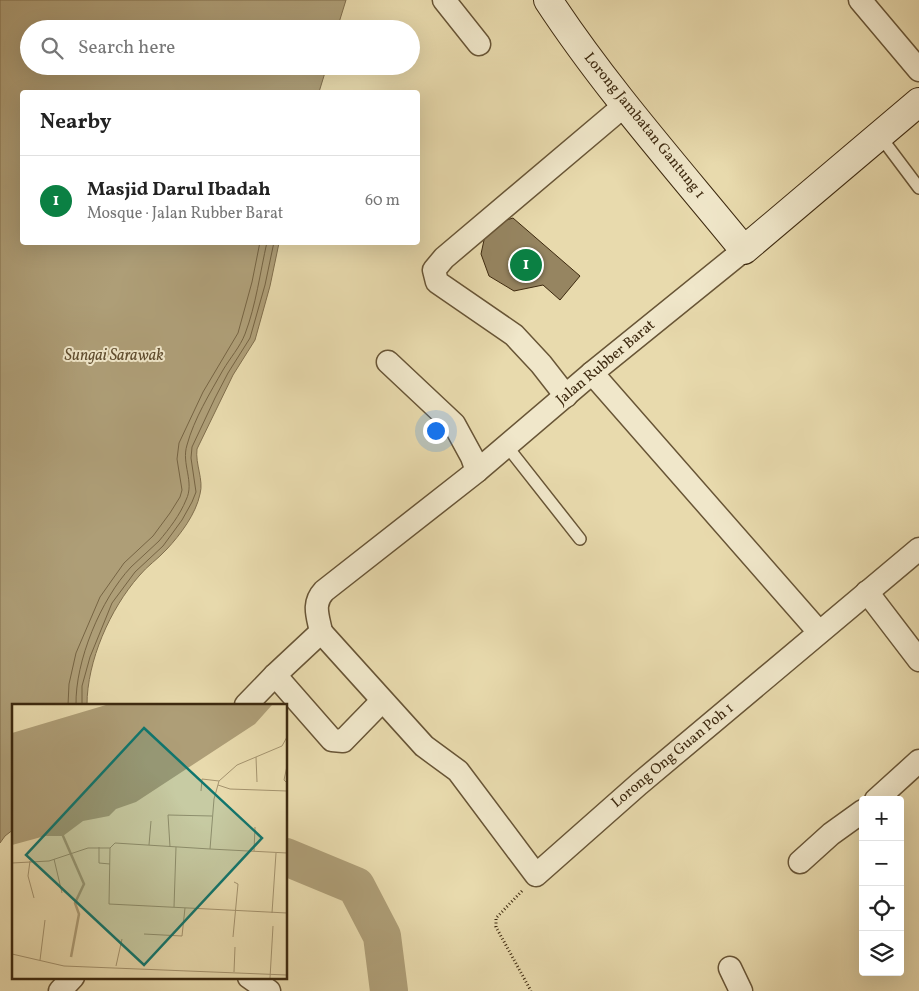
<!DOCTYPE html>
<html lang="en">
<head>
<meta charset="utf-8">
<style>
  body { margin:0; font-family:Vollkorn,serif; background:#f2f2f2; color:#222 }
  .controls { position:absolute; right:15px; bottom:15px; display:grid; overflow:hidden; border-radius:5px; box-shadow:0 5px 20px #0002 }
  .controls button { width:45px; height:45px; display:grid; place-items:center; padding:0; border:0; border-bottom:1px solid #e0e0e0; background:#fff; color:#222; font:25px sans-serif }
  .you { position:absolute; left:435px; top:430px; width:18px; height:18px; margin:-12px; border:4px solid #fff; border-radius:50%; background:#1a73e8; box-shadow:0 0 0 8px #1a73e833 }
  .badge { display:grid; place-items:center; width:32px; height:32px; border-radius:50%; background:#0b8043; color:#fff; font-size:16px; font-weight:700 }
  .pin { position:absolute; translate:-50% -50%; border:2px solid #fff; box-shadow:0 1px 5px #0006 }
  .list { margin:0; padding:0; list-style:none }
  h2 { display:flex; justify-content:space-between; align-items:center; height:65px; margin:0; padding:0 20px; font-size:21px }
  h2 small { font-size:16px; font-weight:400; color:#767676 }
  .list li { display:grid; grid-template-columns:32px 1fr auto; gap:15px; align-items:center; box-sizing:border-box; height:90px; padding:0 20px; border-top:1px solid #e0e0e0 }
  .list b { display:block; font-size:19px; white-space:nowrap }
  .list p { margin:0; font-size:16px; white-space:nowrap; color:#767676 }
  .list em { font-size:16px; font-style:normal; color:#767676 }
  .icon { flex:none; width:28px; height:28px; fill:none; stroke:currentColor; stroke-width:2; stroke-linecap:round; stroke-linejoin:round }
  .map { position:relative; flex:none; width:919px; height:991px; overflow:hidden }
  .search { position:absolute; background:#fff; box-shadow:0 5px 20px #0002; left:20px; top:20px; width:400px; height:55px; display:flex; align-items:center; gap:12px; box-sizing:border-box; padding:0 18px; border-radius:28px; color:#767676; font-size:19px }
  .panel { position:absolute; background:#fff; box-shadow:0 5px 20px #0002; left:20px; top:90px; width:400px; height:155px; border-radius:5px }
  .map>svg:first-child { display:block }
  .water { fill:#ae9e77; stroke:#816f4d }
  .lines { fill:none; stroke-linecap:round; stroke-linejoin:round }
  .shore { stroke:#766443; stroke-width:1 }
  .river { stroke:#ae9e77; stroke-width:38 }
  .building { fill:#968561; stroke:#3d290f }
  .service-casing { stroke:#685536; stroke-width:14 }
  .minor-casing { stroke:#685536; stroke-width:25 }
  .secondary-casing { stroke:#3d290f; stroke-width:30 }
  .path { stroke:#3d290f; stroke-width:3; stroke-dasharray:1 2.5; stroke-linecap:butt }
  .service { stroke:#f0e7ca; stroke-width:11 }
  .minor { stroke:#f0e7ca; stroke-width:22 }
  .secondary { stroke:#f0e7ca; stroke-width:28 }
  .labels { text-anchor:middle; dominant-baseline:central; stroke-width:4; stroke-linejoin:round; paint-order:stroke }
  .street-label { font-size:15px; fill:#3d290f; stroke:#f0e7ca }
  .water-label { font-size:16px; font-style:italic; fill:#5f4c2e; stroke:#f0e7ca }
  .inset-river { fill:none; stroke:#ae9e77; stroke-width:2.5 }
  .inset-road { fill:none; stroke:#a4936e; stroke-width:1 }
  .view { fill:#0f766e; fill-opacity:0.15; stroke:#0f766e; stroke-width:2.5 }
  .inset-edge { fill:none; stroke:#3d290f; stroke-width:2.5 }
</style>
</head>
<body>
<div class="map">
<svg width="919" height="991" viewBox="0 0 919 991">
  <rect width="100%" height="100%" fill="#e8daad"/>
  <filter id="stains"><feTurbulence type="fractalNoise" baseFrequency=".004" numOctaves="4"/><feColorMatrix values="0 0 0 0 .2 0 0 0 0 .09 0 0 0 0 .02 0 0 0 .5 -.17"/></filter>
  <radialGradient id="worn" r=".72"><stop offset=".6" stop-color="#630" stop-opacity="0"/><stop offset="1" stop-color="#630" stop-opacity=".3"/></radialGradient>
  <path class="water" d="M 0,0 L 346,0 L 337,29 L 29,29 L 29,66 L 327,66 L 319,92 L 22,92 L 22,242 L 279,243 L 270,286 L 255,340 L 233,375 L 197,449 C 195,464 204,480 200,494 C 196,514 180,535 167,549 C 158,559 147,566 139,576 C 110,609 87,661 87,705 L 14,705 L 14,829 L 5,836 L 0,843 Z"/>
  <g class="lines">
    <g class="shore">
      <polyline points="68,705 69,684 76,653 100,597 124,563 153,536 170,513 180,497 182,490 177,459 179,443 203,392 238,333 252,282 260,242"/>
      <path d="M 76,705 C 75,661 101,599 131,567 C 140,558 150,550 159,541 C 169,529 180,515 186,500 C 195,482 181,464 187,445 C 194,419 210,393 223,370 C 230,358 240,347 245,334 C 256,305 260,273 267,242"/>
      <polyline points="82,705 82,686 90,657 112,603 135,572 163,546 182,520 192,502 196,492 191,458 192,447 215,398 228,373 250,338 265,285 274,242"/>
    </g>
    <polyline class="river" points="286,857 356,886 382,936 389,991"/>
  </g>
  <polygon class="building" points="513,218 580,276 560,300 543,285 514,291 489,276 481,254 487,226"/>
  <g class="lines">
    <defs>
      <g id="service">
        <polyline points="880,136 919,188"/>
        <polyline points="506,445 580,539"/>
      </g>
      <g id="minor">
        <polyline points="444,0 479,44"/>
        <polyline points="860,0 919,70"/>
        <polyline points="388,362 454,424 472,457 477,471"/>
        <polyline points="592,373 819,632"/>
        <polyline points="566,396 541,364 514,335 437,282 434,270 444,258 625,105"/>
        <polyline points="867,592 919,660"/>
        <polyline points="321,632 424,746 458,771 536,875 639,784 919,549"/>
        <path d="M 321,632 C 318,616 312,604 324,591 L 477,471 L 592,373 L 744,250"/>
        <polyline points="275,675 332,740 343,741 382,701"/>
        <polyline points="246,705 275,675 321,632"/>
        <polyline points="876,800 919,761"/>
        <polyline points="800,862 831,834 863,811"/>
        <polyline points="730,968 741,991"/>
        <polyline points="249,977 269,991"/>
        <polyline points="60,991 73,977"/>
      </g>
      <path id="secondary" d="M 548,0 C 605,87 678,169 744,250 L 919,102"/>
    </defs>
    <use href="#service" class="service-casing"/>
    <use href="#minor" class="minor-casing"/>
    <use href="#secondary" class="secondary-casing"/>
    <polyline class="path" points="522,891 496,918 496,927 531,991"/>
    <use href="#service" class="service"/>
    <use href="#minor" class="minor"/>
    <use href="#secondary" class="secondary"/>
  </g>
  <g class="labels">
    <g class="street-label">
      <text transform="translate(644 126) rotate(51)">Lorong Jambatan Gantung 1</text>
      <text transform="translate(606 363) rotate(-40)">Jalan Rubber Barat</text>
      <text transform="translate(673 756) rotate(-40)">Lorong Ong Guan Poh 1</text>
    </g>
    <g class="water-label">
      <text x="114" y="356">Sungai Sarawak</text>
    </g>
  </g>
  <g transform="translate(12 704)">
    <rect width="275" height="275" fill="#e8daad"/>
    <path d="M 94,1 L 260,1 L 243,20 L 124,98 L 104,105 L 97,112 L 71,117 L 51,132 L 33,132 L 0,141 L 0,29 Z" fill="#ae9e77"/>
    <path class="inset-river" d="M 48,125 L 72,180 L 63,199 L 67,210 L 59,253"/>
    <path class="inset-road" d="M 275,33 L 270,42 L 225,61 L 207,77 L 202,95 L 198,145 L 275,149M 244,53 L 245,78M 275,62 L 272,76 L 275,79M 206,81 L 218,85 L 275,87M 189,87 L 190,75 L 207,77M 137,141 L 139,117M 87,143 L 87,159 L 98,160M 158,143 L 156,111 L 200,112M 98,144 L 97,200 L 275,209M 98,144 L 103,139 L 198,145M 242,147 L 243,123M 42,155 L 50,189M 18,157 L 16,172 L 22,194M 0,159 L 37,157 L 76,144 L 98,144M 162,203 L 164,143M 260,209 L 264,149M 132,230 L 170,232 L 173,204M 221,233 L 226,180 L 222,178M 0,250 L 52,262 L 275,271M 28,256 L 33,216M 104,262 L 110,235M 222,268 L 223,243M 258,274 L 261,222"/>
    <path class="view" d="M 132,24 L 250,134 L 132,261 L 14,151 Z"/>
    <rect width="275" height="275" class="inset-edge"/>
  </g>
  <rect width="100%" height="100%" filter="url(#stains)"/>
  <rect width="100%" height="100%" fill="url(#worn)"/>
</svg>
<div class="controls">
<button>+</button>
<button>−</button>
<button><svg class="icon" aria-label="locate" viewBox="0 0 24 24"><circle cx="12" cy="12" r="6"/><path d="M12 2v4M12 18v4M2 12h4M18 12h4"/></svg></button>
<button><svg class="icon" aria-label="layers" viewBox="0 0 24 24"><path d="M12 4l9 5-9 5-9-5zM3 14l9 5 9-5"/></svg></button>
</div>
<div class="you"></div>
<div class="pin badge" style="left:526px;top:265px">1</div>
<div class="search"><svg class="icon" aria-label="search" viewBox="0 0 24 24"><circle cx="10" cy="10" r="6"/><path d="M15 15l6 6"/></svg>Search here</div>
<section class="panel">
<h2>Nearby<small></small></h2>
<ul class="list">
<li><span class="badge">1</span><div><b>Masjid Darul Ibadah</b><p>Mosque · Jalan Rubber Barat</p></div><em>60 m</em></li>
</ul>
</section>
</div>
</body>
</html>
